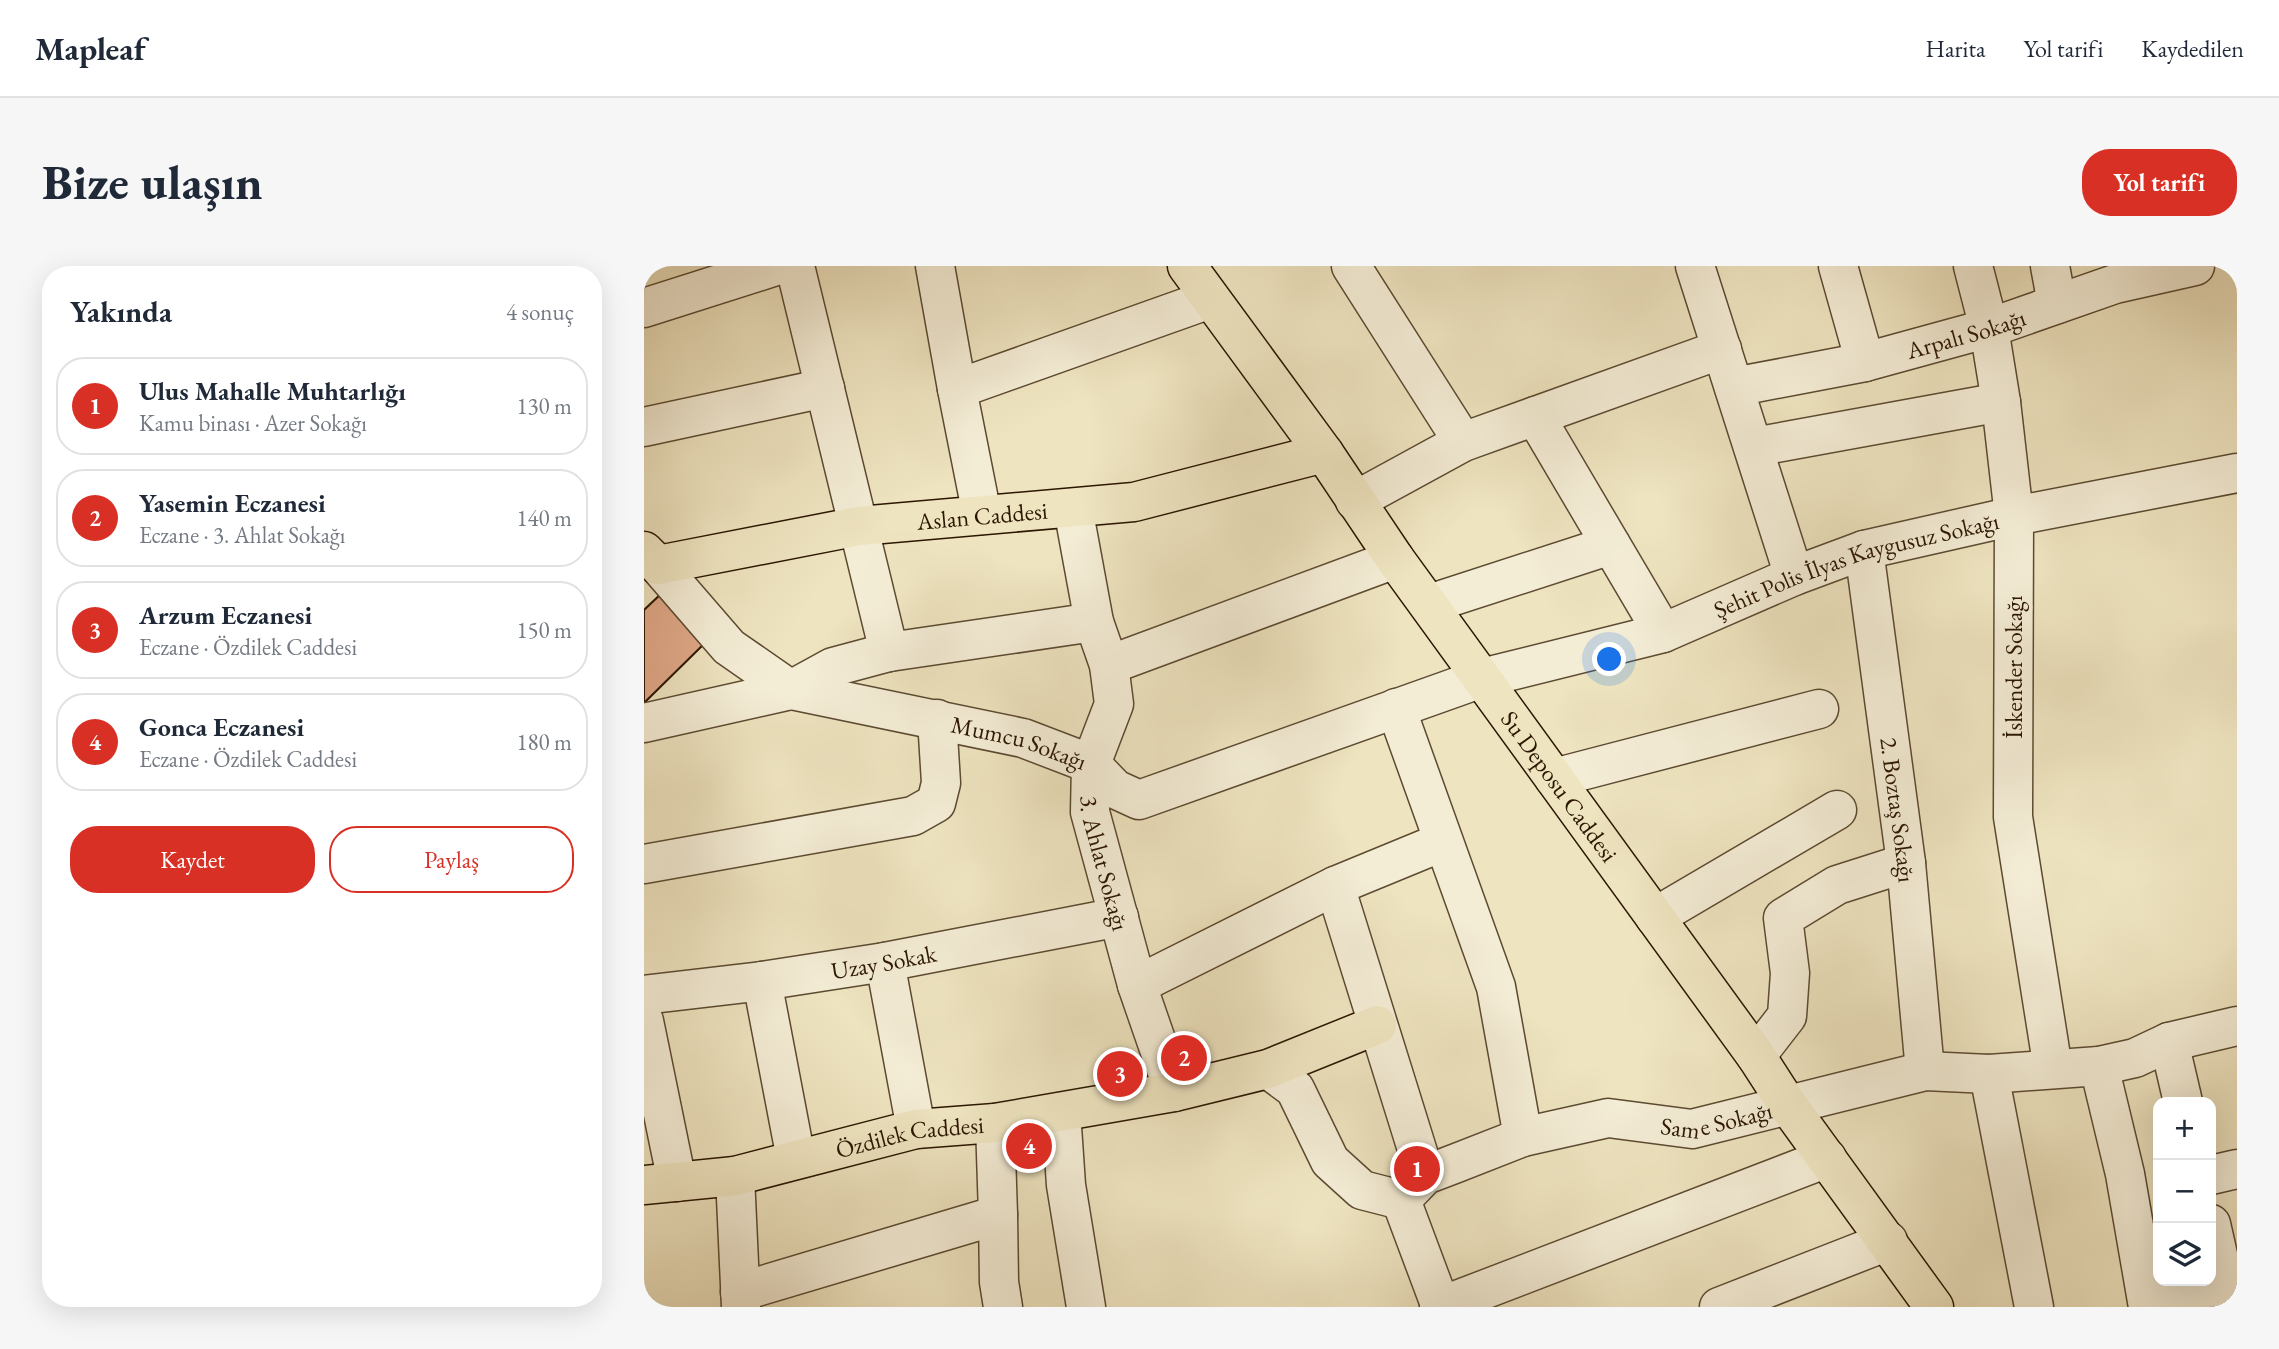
<!DOCTYPE html>
<html lang="tr">
<head>
<meta charset="utf-8">
<style>
  body { margin:0; font-family:"EB Garamond",serif; background:#f6f6f7; color:#1f2937 }
  .controls { position:absolute; right:21px; bottom:21px; display:grid; overflow:hidden; border-radius:14px; box-shadow:0 7px 28px #0002 }
  .controls button { width:63px; height:63px; display:grid; place-items:center; padding:0; border:0; border-bottom:2px solid #e0e1e3; background:#fff; color:#1f2937; font:35px sans-serif }
  .you { position:absolute; left:966px; top:394px; width:24px; height:24px; margin:-18px; border:5px solid #fff; border-radius:50%; background:#1a73e8; box-shadow:0 0 0 10px #1a73e833 }
  .badge { display:grid; place-items:center; width:46px; height:46px; border-radius:50%; background:#d93025; color:#fff; font-size:23px; font-weight:700 }
  .pin { position:absolute; translate:-50% -50%; border:4px solid #fff; box-shadow:0 2px 7px #0006 }
  .list { margin:0; padding:0; list-style:none }
  h2 { display:flex; justify-content:space-between; align-items:center; height:91px; margin:0; padding:0 28px; font-size:30px }
  h2 small { font-size:23px; font-weight:400; color:#747a83 }
  .list li { display:grid; grid-template-columns:46px 1fr auto; gap:21px; align-items:center; box-sizing:border-box; height:98px; margin:0 14px 14px; padding:0 14px; border:2px solid #e0e1e3; border-radius:28px }
  .list b { display:block; font-size:26px; white-space:nowrap }
  .list p { margin:0; font-size:23px; white-space:nowrap; color:#747a83 }
  .list em { font-size:23px; font-style:normal; color:#747a83 }
  .actions { display:flex; gap:14px; padding:21px 28px }
  .actions a { flex:1; padding:16px 0; border:2px solid #d93025; border-radius:28px; text-align:center; font-size:24px; color:#d93025 }
  .actions .main { background:#d93025; color:#fff }
  .icon { flex:none; width:38px; height:38px; fill:none; stroke:currentColor; stroke-width:2; stroke-linecap:round; stroke-linejoin:round }
  .map { position:relative; flex:none; width:1593px; height:1041px; overflow:hidden; border-radius:28px }
  header { display:flex; align-items:center; gap:42px; box-sizing:border-box; height:98px; padding:0 35px; background:#fff; border-bottom:2px solid #e0e1e3 }
  header strong { font-size:33px }
  nav { display:flex; gap:38px; margin-inline-start:auto; font-size:24px }
  .intro { display:flex; align-items:center; justify-content:space-between; box-sizing:border-box; height:168px; padding:0 42px }
  h1 { margin:0; font-size:49px }
  .button { padding:18px 32px; border-radius:28px; background:#d93025; color:#fff; font-size:24px; font-weight:700 }
  main { display:flex; gap:42px; padding:0 42px }
  aside { flex:1; background:#fff; border-radius:28px; box-shadow:0 7px 28px #0002 }
  .map>svg:first-child { display:block }
  .building { fill:#dfa787; stroke:#2b1601; stroke-width:2 }
  .lines { fill:none; stroke-linecap:round; stroke-linejoin:round }
  .minor-casing { stroke:#5c4a31; stroke-width:41 }
  .major-casing { stroke:#2b1601; stroke-width:41 }
  .minor { stroke:#f4edd6; stroke-width:38 }
  .major { stroke:#eee4c0; stroke-width:38 }
  .labels { text-anchor:middle; dominant-baseline:central; stroke-width:7; stroke-linejoin:round; paint-order:stroke }
  .street-label { font-size:24px; fill:#2b1601; stroke:#f4edd6 }
</style>
</head>
<body>
<header>
<strong>Mapleaf</strong>
<nav><a>Harita</a><a>Yol tarifi</a><a>Kaydedilen</a></nav>
</header>
<div class="intro"><h1>Bize ulaşın</h1><a class="button">Yol tarifi</a></div>
<main>
<aside>
<h2>Yakında<small>4 sonuç</small></h2>
<ul class="list">
<li><span class="badge">1</span><div><b>Ulus Mahalle Muhtarlığı</b><p>Kamu binası · Azer Sokağı</p></div><em>130 m</em></li>
<li><span class="badge">2</span><div><b>Yasemin Eczanesi</b><p>Eczane · 3. Ahlat Sokağı</p></div><em>140 m</em></li>
<li><span class="badge">3</span><div><b>Arzum Eczanesi</b><p>Eczane · Özdilek Caddesi</p></div><em>150 m</em></li>
<li><span class="badge">4</span><div><b>Gonca Eczanesi</b><p>Eczane · Özdilek Caddesi</p></div><em>180 m</em></li>
</ul>
<div class="actions"><a class="main">Kaydet</a><a>Paylaş</a></div>
</aside>
<div class="map">
<svg width="1593" height="1041" viewBox="0 0 1593 1041">
  <rect width="100%" height="100%" fill="#eee4c0"/>
  <filter id="stains"><feTurbulence type="fractalNoise" baseFrequency=".00286" numOctaves="4"/><feColorMatrix values="0 0 0 0 .2 0 0 0 0 .09 0 0 0 0 .02 0 0 0 .5 -.17"/></filter>
  <radialGradient id="worn" r=".72"><stop offset=".6" stop-color="#630" stop-opacity="0"/><stop offset="1" stop-color="#630" stop-opacity=".3"/></radialGradient>
  <polygon class="building" points="19,326 65,373 0,437 0,344"/>
  <g class="lines">
    <defs>
      <g id="minor">
        <polyline points="151,0 245,386"/>
        <polyline points="291,0 313,123 566,33"/>
        <polyline points="707,0 819,176"/>
        <polyline points="1051,0 1150,310"/>
        <polyline points="1194,0 1221,96"/>
        <polyline points="1329,0 1345,62 1357,136 1370,250 1369,551 1409,803"/>
        <polyline points="1406,0 1413,38"/>
        <polyline points="0,42 132,0"/>
        <path id="s1" d="M 1090,121 L 1221,96 L 1345,62 L 1471,18 L 1551,0"/>
        <polyline points="313,123 338,249"/>
        <polyline points="891,150 1019,367"/>
        <polyline points="0,161 181,122"/>
        <polyline points="1110,181 1357,136"/>
        <polyline points="711,235 819,176 1078,83"/>
        <path id="s2" d="M 429,242 L 450,356 L 465,399 L 470,438 L 447,498 L 446,546 L 493,719 L 530,826"/>
        <path id="s3" d="M 1220,284 L 1262,597 L 1281,805"/>
        <path id="s4" d="M 14,299 L 85,381 L 147,424 L 379,472 L 447,498 L 471,523 L 495,534 L 838,412 L 1019,367 L 1150,310 L 1220,284 L 1370,250 L 1593,207"/>
        <polyline points="785,338 967,279"/>
        <polyline points="465,399 751,293"/>
        <polyline points="752,442 852,721 879,871"/>
        <polyline points="0,457 147,424 189,401 245,386 450,356"/>
        <polyline points="910,512 1175,443"/>
        <polyline points="0,598 269,550 292,537 297,517 293,453"/>
        <polyline points="691,620 781,909"/>
        <polyline points="1011,651 1193,544"/>
        <polyline points="241,696 272,863"/>
        <polyline points="118,715 152,893"/>
        <polyline points="493,719 691,620 798,576"/>
        <path id="s5" d="M 0,729 L 118,715 L 241,696 L 475,651"/>
        <polyline points="0,755 33,916"/>
        <polyline points="1525,776 1539,836"/>
        <polyline points="1112,790 1143,750 1146,707 1139,652 1193,619 1262,597"/>
        <polyline points="1455,800 1481,908 1504,1041"/>
        <path id="s6" d="M 624,803 L 651,823 L 686,895 L 718,924 L 757,934 L 781,909 L 810,898 L 879,871 L 964,852 L 1048,863 L 1281,805 L 1345,808 L 1455,800 L 1491,792 L 1525,776 L 1593,760"/>
        <polyline points="1345,808 1390,1041"/>
        <polyline points="417,846 422,919 442,1041"/>
        <polyline points="1567,909 1593,903"/>
        <polyline points="91,910 97,1041"/>
        <polyline points="757,934 797,1041"/>
        <polyline points="354,949 355,1016 359,1041"/>
        <polyline points="1567,958 1582,1024"/>
        <polyline points="96,1026 354,949 351,857"/>
        <polyline points="795,1041 1183,892"/>
        <polyline points="1075,1041 1244,975"/>
        <polyline points="1513,1041 1593,1021"/>
      </g>
      <g id="major">
        <path id="s7" d="M 543,0 L 680,187 L 751,293 L 1112,790 L 1143,838 L 1290,1041"/>
        <path id="s8" d="M 0,285 L 14,299 L 215,260 L 490,236 L 680,187"/>
        <path id="s9" d="M 0,919 L 91,910 L 272,863 L 351,857 L 530,826 L 624,803 L 733,759"/>
      </g>
    </defs>
    <use href="#minor" class="minor-casing"/>
    <use href="#major" class="major-casing"/>
    <use href="#minor" class="minor"/>
    <use href="#major" class="major"/>
  </g>
  <g class="labels">
    <g class="street-label">
      <text stroke="none"><textPath href="#s1" startOffset="238">Arpalı Sokağı</textPath></text>
      <text stroke="none"><textPath href="#s8" startOffset="348">Aslan Caddesi</textPath></text>
      <text stroke="none"><textPath href="#s4" startOffset="1311">Şehit Polis İlyas Kaygusuz Sokağı</textPath></text>
      <text transform="translate(1369 401) rotate(-90)">İskender Sokağı</text>
      <text stroke="none"><textPath href="#s4" startOffset="418">Mumcu Sokağı</textPath></text>
      <text stroke="none"><textPath href="#s7" startOffset="640">Su Deposu Caddesi</textPath></text>
      <text stroke="none"><textPath href="#s3" startOffset="262">2. Boztaş Sokağı</textPath></text>
      <text stroke="none"><textPath href="#s2" startOffset="366">3. Ahlat Sokağı</textPath></text>
      <text stroke="none"><textPath href="#s5" startOffset="242">Uzay Sokak</textPath></text>
      <text stroke="none"><textPath href="#s6" startOffset="534">Same Sokağı</textPath></text>
      <text stroke="none"><textPath href="#s9" startOffset="271">Özdilek Caddesi</textPath></text>
    </g>
  </g>
  <rect width="100%" height="100%" filter="url(#stains)"/>
  <rect width="100%" height="100%" fill="url(#worn)"/>
</svg>
<div class="controls">
<button>+</button>
<button>−</button>
<button><svg class="icon" aria-label="layers" viewBox="0 0 24 24"><path d="M12 4l9 5-9 5-9-5zM3 14l9 5 9-5"/></svg></button>
</div>
<div class="you"></div>
<div class="pin badge" style="left:773px;top:903px">1</div>
<div class="pin badge" style="left:540px;top:792px">2</div>
<div class="pin badge" style="left:476px;top:808px">3</div>
<div class="pin badge" style="left:385px;top:880px">4</div>
</div>
</main>
</body>
</html>
